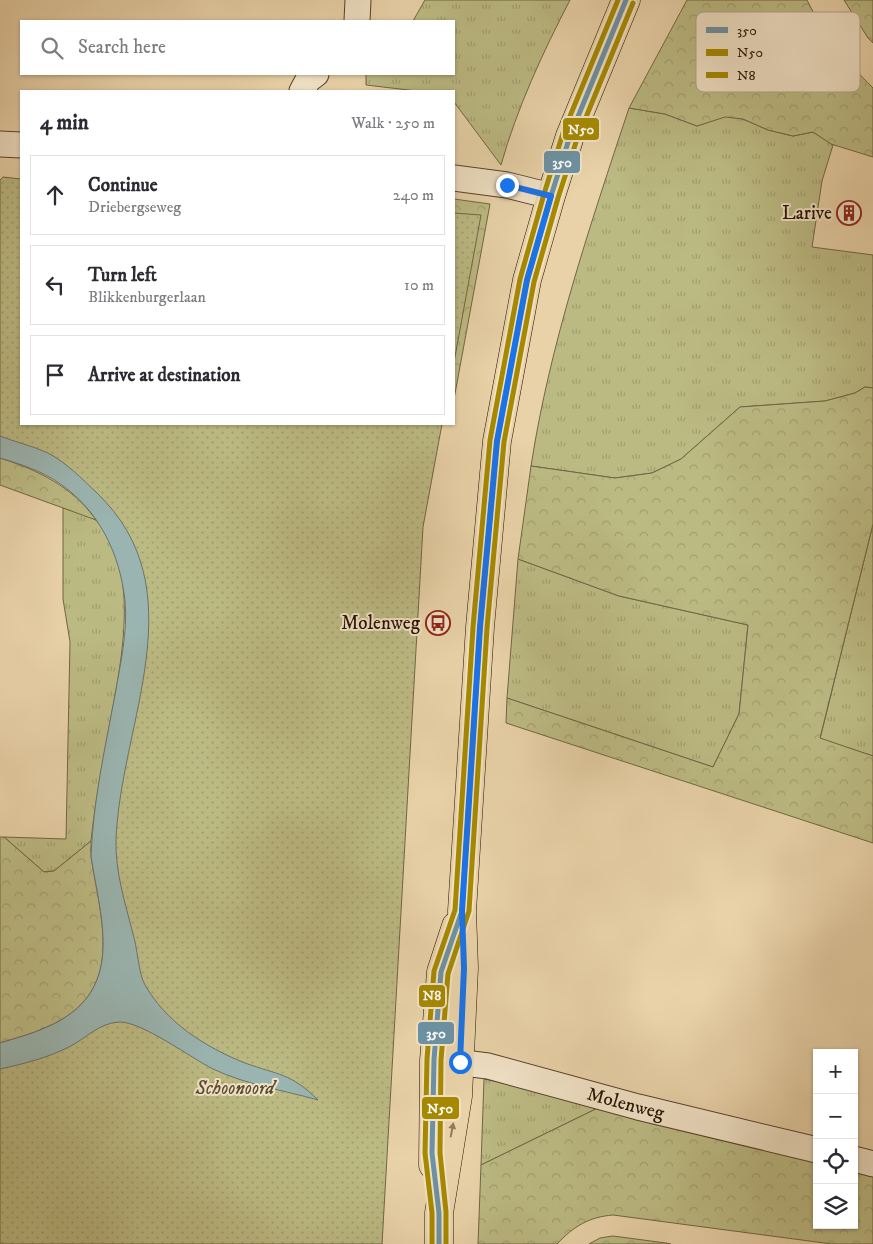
<!DOCTYPE html>
<html lang="en">
<head>
<meta charset="utf-8">
<style>
  body { margin:0; font-family:"IM FELL DW Pica",serif; background:#f2f2f3; color:#2b2b33 }
  .controls { position:absolute; right:15px; bottom:15px; display:grid; overflow:hidden; border-radius:0px; box-shadow:0 1px 4px #0004 }
  .controls button { width:45px; height:45px; display:grid; place-items:center; padding:0; border:0; border-bottom:1px solid #e1e1e2; background:#fff; color:#2b2b33; font:25px sans-serif }
  .stop { position:absolute; width:15px; height:15px; margin:-11px; border:4px solid #1a73e8; border-radius:50%; background:#fff }
  .stop.end { background:#1a73e8; border-color:#fff; box-shadow:0 1px 5px #0008 }
  .list { margin:0; padding:0; list-style:none }
  h2 { display:flex; justify-content:space-between; align-items:center; height:65px; margin:0; padding:0 20px; font-size:21px }
  h2 small { font-size:16px; font-weight:400; color:#7c7c81 }
  .list li { display:grid; grid-template-columns:32px 1fr auto; gap:15px; align-items:center; box-sizing:border-box; height:80px; margin:0 10px 10px; padding:0 10px; border:1px solid #e1e1e2; border-radius:0px }
  .list b { display:block; font-size:19px; white-space:nowrap }
  .list p { margin:0; font-size:16px; white-space:nowrap; color:#7c7c81 }
  .list em { font-size:16px; font-style:normal; color:#7c7c81 }
  .icon { flex:none; width:28px; height:28px; fill:none; stroke:currentColor; stroke-width:2; stroke-linecap:round; stroke-linejoin:round }
  .map { position:relative; flex:none; width:873px; height:1244px; overflow:hidden }
  .search { position:absolute; background:#fff; box-shadow:0 1px 4px #0004; left:20px; top:20px; width:435px; height:55px; display:flex; align-items:center; gap:12px; box-sizing:border-box; padding:0 18px; border-radius:0px; color:#7c7c81; font-size:19px }
  .panel { position:absolute; background:#fff; box-shadow:0 1px 4px #0004; left:20px; top:90px; width:435px; height:335px; border-radius:0px }
  .map>svg:first-child { display:block }
  .grass { fill:url(#grass-tufts); stroke:#706643 }
  .forest { fill:url(#forest-crowns); stroke:#706643 }
  .park { fill:url(#park-dots); stroke:#706643 }
  .water { fill:#9ab5b1; stroke:#6b736b }
  .lines { fill:none; stroke-linecap:round; stroke-linejoin:round }
  .minor-casing { stroke:#56412c; stroke-width:27 }
  .primary-casing { stroke:#251103; stroke-width:29 }
  .minor { stroke:#f1e2c6; stroke-width:25 }
  .primary { stroke:#e9d2a8; stroke-width:28 }
  .bus-1-casing { stroke:#f1e2c6; stroke-width:9 }
  .bus-2-casing { stroke:#f1e2c6; stroke-width:9 }
  .bus-3-casing { stroke:#f1e2c6; stroke-width:9 }
  .bus-1 { stroke:#6c92a4; stroke-width:5 }
  .bus-2 { stroke:#a68901; stroke-width:5 }
  .bus-3 { stroke:#a68901; stroke-width:5 }
  .oneway { fill:#917b5e }
  .route { stroke:#1a73e8; stroke-width:6 }
  .labels { text-anchor:middle; dominant-baseline:central; stroke-width:4; stroke-linejoin:round; paint-order:stroke }
  .poi-label { font-size:19px; fill:#251103; stroke:#f1e2c6; text-anchor:end }
  .park-label { font-size:19px; font-style:italic; fill:#5a4c30; stroke:#f1e2c6 }
  .street-label { font-size:19px; fill:#251103; stroke:#f1e2c6 }
  .key { fill:#f1e2c6; stroke:#b4a38c; stroke-width:1 }
  .key-label { font-size:14px; fill:#251103 }
  .line-badge { stroke:#f1e2c6; stroke-width:2 }
  .badge-label { font-size:14px; text-anchor:middle; font-weight:bold; fill:#fff }
</style>
</head>
<body>
<div class="map">
<svg width="873" height="1244" viewBox="0 0 873 1244">
  <defs>
    <pattern id="grass-tufts" width="24" height="20" patternUnits="userSpaceOnUse" patternTransform="scale(1.25)"><rect width="24" height="20" fill="#bcba83"/><path d="M3 7l-1-3M5 7V3M7 7l1-3M15 17l-1-3M17 17v-4M19 17l1-3" fill="none" stroke="#a19f70"/></pattern>
    <pattern id="forest-crowns" width="20" height="18" patternUnits="userSpaceOnUse" patternTransform="scale(1.25)"><rect width="20" height="18" fill="#bcba83"/><path d="M2 6a3 3 0 1 1 6 0M12 15a3 3 0 1 1 6 0" fill="none" stroke="#a19f70"/></pattern>
    <pattern id="park-dots" width="8" height="8" patternUnits="userSpaceOnUse" patternTransform="scale(1.25)"><rect width="8" height="8" fill="#bcba83"/><path d="M2 2h.1M6 6h.1" fill="none" stroke="#a19f70" stroke-width="1.8" stroke-linecap="round"/></pattern>
  </defs>
  <rect width="100%" height="100%" fill="#e9d2a8"/>
  <filter id="stains"><feTurbulence type="fractalNoise" baseFrequency=".004" numOctaves="4"/><feColorMatrix values="0 0 0 0 .2 0 0 0 0 .09 0 0 0 0 .02 0 0 0 .5 -.17"/></filter>
  <radialGradient id="worn" r=".72"><stop offset=".6" stop-color="#630" stop-opacity="0"/><stop offset="1" stop-color="#630" stop-opacity=".3"/></radialGradient>
  <g class="grass">
    <path d="M 425,0 L 570,0 C 543,52 517,108 501,165 L 454,102 L 454,91 L 417,91 L 366,85 L 366,74 L 454,74 L 454,21 L 413,21 Z"/>
    <path d="M 629,108 L 665,114 L 697,126 L 725,116 L 743,119 L 768,130 L 793,136 L 813,132 L 833,145 L 822,181 L 812,247 L 873,255 L 873,388 L 865,387 L 855,393 L 825,401 L 740,407 L 681,459 L 652,473 L 615,478 L 531,466 C 550,343 590,226 629,108 Z"/>
    <path d="M 63,508 C 72,511 91,515 98,522 C 142,575 120,667 109,728 C 102,766 95,803 91,841 L 54,871 L 44,872 L 4,837 L 66,839 L 70,642 L 63,599 Z"/>
    <polygon points="873,524 873,756 820,739"/>
    <polygon points="518,559 619,596 748,625 739,714 713,767 507,698"/>
    <polygon points="484,1079 606,1104 481,1165"/>
  </g>
  <g class="forest">
    <path d="M 687,0 L 807,0 C 826,38 843,58 873,88 L 873,157 L 831,144 L 813,132 L 793,136 L 768,130 L 743,119 L 725,117 L 697,126 L 665,114 L 629,108 Z"/>
    <polygon points="844,0 873,0 873,43 868,38"/>
    <polygon points="454,199 490,204 454,399"/>
    <polygon points="865,387 873,388 873,524 820,738 873,756 873,843 506,723 507,698 713,767 739,714 748,625 619,596 518,559 531,466 615,478 652,473 681,459 740,407 825,401 855,393"/>
    <path d="M 0,458 C 38,470 73,487 96,520 L 0,485 Z"/>
    <path d="M 0,837 L 4,837 L 44,872 L 54,871 L 91,841 L 91,856 C 101,922 127,992 47,1027 C 32,1034 16,1038 0,1043 Z"/>
    <path d="M 606,1104 L 817,1155 L 817,1225 L 854,1225 L 854,1164 L 873,1168 L 873,1244 L 832,1244 L 613,1215 C 589,1217 574,1226 557,1244 L 478,1244 L 481,1165 Z"/>
    <polygon points="613,1236 666,1243 671,1244 589,1244 600,1238"/>
  </g>
  <g class="park">
    <polygon points="3,177 21,179 21,424 442,424 423,527 382,1244 0,1244 0,1054 86,1018 129,974 107,848 137,614 114,527 46,464 0,446 0,180"/>
    <polygon points="454,213 481,215 454,362"/>
  </g>
  <path class="water" d="M 0,436 C 15,442 33,446 48,453 C 67,463 81,478 97,493 C 198,590 121,721 116,839 C 115,872 125,902 133,934 C 137,946 139,974 144,983 C 165,1022 205,1047 245,1063 C 278,1075 291,1073 318,1100 C 283,1090 247,1085 213,1069 C 191,1058 141,1021 119,1022 C 99,1023 85,1039 69,1047 C 47,1058 23,1064 0,1069 L 0,1043 C 16,1038 32,1034 47,1027 C 127,992 101,922 91,856 C 93,802 105,748 115,695 C 120,665 128,632 125,601 C 120,554 99,510 59,483 C 42,471 20,464 0,458 Z"/>
  <g class="lines">
    <defs>
      <g id="minor">
        <polyline points="357,21 358,0"/>
        <polyline points="302,91 308,80 316,74"/>
        <polyline points="0,144 21,145"/>
        <polyline points="454,178 507,185 551,196"/>
        <path id="s1" d="M 440,1060 L 488,1066 L 638,1107 L 817,1150"/>
        <polyline points="854,1159 873,1164"/>
      </g>
      <g id="primary">
        <polyline points="433,1165 434,1060 441,972 456,926"/>
        <polyline points="439,1244 439,1213 458,1096 464,968 462,911 480,627 497,441 527,280 551,196 570,136 626,0"/>
      </g>
    </defs>
    <use href="#minor" class="minor-casing"/>
    <use href="#primary" class="primary-casing"/>
    <use href="#minor" class="minor"/>
    <use href="#primary" class="primary"/>
    <defs>
      <polyline id="bus-1" points="439,1244 439,1213 432,1153 434,1060 441,972 462,911 480,627 497,441 527,280 551,196 570,136 626,0"/>
      <polyline id="bus-2" points="446,1244 446,1212 440,1153 441,1060 448,974 469,911 487,628 504,442 534,282 558,198 577,139 633,3"/>
      <polyline id="bus-3" points="432,1244 432,1213 425,1153 427,1059 434,971 455,910 473,627 490,440 520,279 544,194 563,133 618,0"/>
    </defs>
    <use href="#bus-1" class="bus-1-casing"/>
    <use href="#bus-2" class="bus-2-casing"/>
    <use href="#bus-3" class="bus-3-casing"/>
    <use href="#bus-1" class="bus-1"/>
    <use href="#bus-2" class="bus-2"/>
    <use href="#bus-3" class="bus-3"/>
  </g>
  <defs><path id="oneway-solid" d="M-6-.8H1V-3.2L6.5 0L1 3.2V.8H-6Z" transform="scale(1.25)"/></defs>
  <use class="oneway" href="#oneway-solid" transform="translate(452 1130) rotate(-79)"/>
  <g class="lines">
    <polyline class="route" points="460,1062 464,968 462,911 480,627 497,441 527,280 551,196 507,185"/>
  </g>
  <defs>
    <symbol id="building-ring" viewBox="-11 -11 22 22"><circle r="9.5" fill="#f1e2c6" stroke="#8f2418" stroke-width="1.5"/><path d="M-4-6H4V6H1V3H-1V6H-4ZM-2.5-4.3h1.7v1.8h-1.7ZM.8-4.3h1.7v1.8H.8ZM-2.5-1h1.7V.8h-1.7ZM.8-1h1.7V.8H.8Z" fill="#8f2418"/></symbol>
    <symbol id="bus-ring" viewBox="-11 -11 22 22"><circle r="9.5" fill="#f1e2c6" stroke="#8f2418" stroke-width="1.5"/><path d="M-5-6H5V4H4V6H2V4H-2V6H-4V4H-5ZM-3.5-4V0h7V-4ZM-3.5 1.2v1.5H-2V1.2ZM2 1.2v1.5H3.5V1.2Z" fill="#8f2418"/></symbol>
  </defs>
  <g fill-rule="evenodd">
    <use href="#building-ring" x="835" y="199" width="28" height="28"/>
    <use href="#bus-ring" x="424" y="609" width="28" height="28"/>
  </g>
  <g class="labels">
    <g class="poi-label">
      <text x="832" y="213">Larive</text>
      <text x="420" y="623">Molenweg</text>
    </g>
    <g class="park-label">
      <text x="235" y="1088">Schoonoord</text>
    </g>
    <g class="street-label">
      <text stroke="none"><textPath href="#s1" startOffset="191">Molenweg</textPath></text>
    </g>
  </g>
  <rect x="696" y="12" width="164" height="80" rx="8" class="key"/>
  <rect x="706" y="27" width="22" height="6" fill="#6c92a4"/>
  <rect x="706" y="49" width="22" height="7" fill="#a68901"/>
  <rect x="706" y="72" width="22" height="6" fill="#a68901"/>
  <g class="key-label">
    <text x="737" y="35">350</text>
    <text x="737" y="57">N50</text>
    <text x="737" y="80">N8</text>
  </g>
  <g class="line-badge">
    <rect x="562" y="117" width="38" height="24" rx="5" fill="#a68901"/>
    <rect x="543" y="150" width="38" height="24" rx="5" fill="#6c92a4"/>
    <rect x="418" y="984" width="28" height="24" rx="5" fill="#a68901"/>
    <rect x="417" y="1021" width="38" height="24" rx="5" fill="#6c92a4"/>
    <rect x="421" y="1096" width="39" height="24" rx="5" fill="#a68901"/>
  </g>
  <g class="badge-label">
    <text x="581" y="134">N50</text>
    <text x="562" y="167">350</text>
    <text x="432" y="1000">N8</text>
    <text x="436" y="1038">350</text>
    <text x="440" y="1113">N50</text>
  </g>
  <rect width="100%" height="100%" filter="url(#stains)"/>
  <rect width="100%" height="100%" fill="url(#worn)"/>
</svg>
<div class="controls">
<button>+</button>
<button>−</button>
<button><svg class="icon" aria-label="locate" viewBox="0 0 24 24"><circle cx="12" cy="12" r="6"/><path d="M12 2v4M12 18v4M2 12h4M18 12h4"/></svg></button>
<button><svg class="icon" aria-label="layers" viewBox="0 0 24 24"><path d="M12 4l9 5-9 5-9-5zM3 14l9 5 9-5"/></svg></button>
</div>
<div class="stop" style="left:460px;top:1062px"></div>
<div class="stop end" style="left:507px;top:185px"></div>
<div class="search"><svg class="icon" aria-label="search" viewBox="0 0 24 24"><circle cx="10" cy="10" r="6"/><path d="M15 15l6 6"/></svg>Search here</div>
<section class="panel">
<h2>4 min<small>Walk · 250 m</small></h2>
<ul class="list">
<li><svg class="icon" aria-label="ahead" viewBox="0 0 24 24"><path d="M12 20V5M6 11l6-6 6 6"/></svg><div><b>Continue</b><p>Driebergseweg</p></div><em>240 m</em></li>
<li><svg class="icon" aria-label="left" viewBox="0 0 24 24"><path d="M17 20v-9H6M10 6l-5 5 5 5"/></svg><div><b>Turn left</b><p>Blikkenburgerlaan</p></div><em>10 m</em></li>
<li><svg class="icon" aria-label="arrive" viewBox="0 0 24 24"><path d="M6 21V4h12l-3 4 3 4H6"/></svg><div><b>Arrive at destination</b></div></li>
</ul>
</section>
</div>
</body>
</html>
